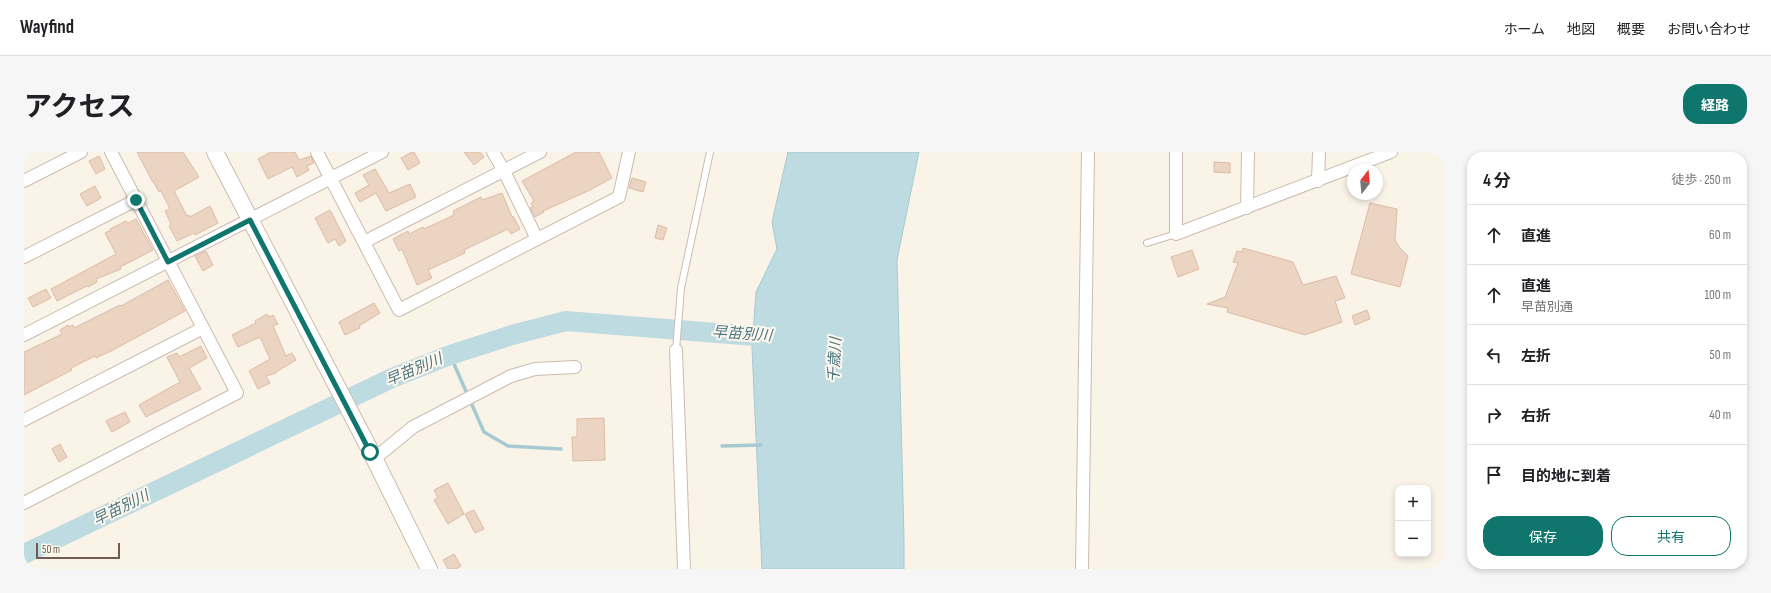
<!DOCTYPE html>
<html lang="ja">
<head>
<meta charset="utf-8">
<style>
  body { margin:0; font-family:"Sofia Sans Condensed","Noto Sans JP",sans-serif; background:#f6f6f6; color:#202124 }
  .controls { position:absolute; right:12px; bottom:12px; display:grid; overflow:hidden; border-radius:8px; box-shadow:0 2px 6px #0003 }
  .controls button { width:36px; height:36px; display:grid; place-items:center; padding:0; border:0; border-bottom:1px solid #e0e0e0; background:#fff; color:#202124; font:20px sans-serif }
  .compass { position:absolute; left:1323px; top:12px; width:36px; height:36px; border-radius:50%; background:#fff; box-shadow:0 2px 6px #0003; rotate:16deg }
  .scale { position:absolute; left:12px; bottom:10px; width:84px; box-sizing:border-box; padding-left:4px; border:2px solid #715c4f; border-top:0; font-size:11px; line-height:14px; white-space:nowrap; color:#715c4f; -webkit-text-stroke:3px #fdf7ee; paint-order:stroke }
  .stop { position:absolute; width:12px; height:12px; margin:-9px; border:3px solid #0f766e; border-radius:50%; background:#fff }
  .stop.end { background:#0f766e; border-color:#fff; box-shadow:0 1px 4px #0008 }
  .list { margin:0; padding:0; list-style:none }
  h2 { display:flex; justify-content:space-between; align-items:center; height:52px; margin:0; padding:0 16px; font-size:17px }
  h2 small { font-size:13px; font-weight:400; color:#757577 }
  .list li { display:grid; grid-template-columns:26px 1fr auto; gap:12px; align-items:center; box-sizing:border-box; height:60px; padding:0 16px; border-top:1px solid #e0e0e0 }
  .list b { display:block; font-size:15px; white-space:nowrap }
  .list p { margin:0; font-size:13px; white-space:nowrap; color:#757577 }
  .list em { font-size:13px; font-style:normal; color:#757577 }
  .actions { display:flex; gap:8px; padding:12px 16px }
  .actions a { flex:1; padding:9px 0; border:1px solid #0f766e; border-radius:16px; text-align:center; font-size:14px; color:#0f766e }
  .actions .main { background:#0f766e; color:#fff }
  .icon { flex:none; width:22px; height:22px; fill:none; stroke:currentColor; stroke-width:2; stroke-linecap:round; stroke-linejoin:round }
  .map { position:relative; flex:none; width:1419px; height:417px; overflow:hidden; border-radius:16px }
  header { display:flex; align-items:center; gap:24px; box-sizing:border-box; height:56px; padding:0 20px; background:#fff; border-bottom:1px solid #e0e0e0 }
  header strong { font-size:19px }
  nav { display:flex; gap:22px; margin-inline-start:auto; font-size:14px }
  .intro { display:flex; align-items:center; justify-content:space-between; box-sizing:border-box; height:96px; padding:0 24px }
  h1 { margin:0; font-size:28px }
  .button { padding:10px 18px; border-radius:16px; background:#0f766e; color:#fff; font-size:14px; font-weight:700 }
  main { display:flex; gap:24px; padding:0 24px }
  aside { flex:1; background:#fff; border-radius:16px; box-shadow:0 2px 6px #0003 }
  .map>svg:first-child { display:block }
  .water { fill:#bedbe1; stroke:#a6cad2 }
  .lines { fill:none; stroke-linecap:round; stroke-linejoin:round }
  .stream { stroke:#a6cad2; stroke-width:3.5 }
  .river { stroke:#bedbe1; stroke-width:20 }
  .building { fill:#ecd4c3; stroke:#ddbba5 }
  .lane-casing { stroke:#cbbcaf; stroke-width:8 }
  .street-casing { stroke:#cbbcaf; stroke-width:14 }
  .secondary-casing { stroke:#cdbcad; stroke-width:18 }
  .lane { stroke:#fff; stroke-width:6 }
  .street { stroke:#fff; stroke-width:12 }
  .secondary { stroke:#fff; stroke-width:16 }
  .route { stroke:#0f766e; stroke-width:5 }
  .labels { text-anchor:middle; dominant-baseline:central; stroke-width:4; stroke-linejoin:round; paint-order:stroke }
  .water-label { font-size:15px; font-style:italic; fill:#4b7781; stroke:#fdf7ee }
</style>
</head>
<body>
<header>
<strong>Wayfind</strong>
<nav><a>ホーム</a><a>地図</a><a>概要</a><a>お問い合わせ</a></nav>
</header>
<div class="intro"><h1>アクセス</h1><a class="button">経路</a></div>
<main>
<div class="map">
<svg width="1419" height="417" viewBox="0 0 1419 417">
  <rect width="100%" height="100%" fill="#faf3e8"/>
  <polygon class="water" points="764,0 895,0 873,108 880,387 880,417 738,417 728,196 732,140 753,97 748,70"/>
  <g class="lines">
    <g class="stream">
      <polyline points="426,203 460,280 484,294 537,297"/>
      <polyline points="698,294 737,293"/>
    </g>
    <polyline class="river" points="0,402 368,226 426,203 488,183 542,169 756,186"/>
  </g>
  <g class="building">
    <polygon points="113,0 159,0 175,25 150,39 163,64 165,63 166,65 186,54 194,71 171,83 170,81 153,89 145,74 147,72 141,59 146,57 137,39 135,40 129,29 128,29"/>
    <polygon points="247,0 271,0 275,8 287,4 290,11 283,14 285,18 273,25 268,15 244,27 234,7"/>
    <polygon points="388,0 390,0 396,11 384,18 377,6"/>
    <polygon points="440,0 456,0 460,5 450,13"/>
    <polygon points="552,0 575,0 588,26 564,39 519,59 520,60 511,65 506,56 509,55 507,51 510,49 498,29"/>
    <polygon points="75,4 81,17 72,22 65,9"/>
    <polygon points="1190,10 1206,11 1206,21 1190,20"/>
    <polygon points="351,17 365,41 386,32 392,45 362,59 352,41 336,50 331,41 345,33 339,23"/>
    <polygon points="608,26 622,30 619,40 605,36"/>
    <polygon points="71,34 77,46 63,54 56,42"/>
    <polygon points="478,41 488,65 489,64 496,77 487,82 484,77 440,98 441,101 404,118 408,126 393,133 378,97 375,99 369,87 384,79 385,82 399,75 400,77 430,63 429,59 457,45 458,48"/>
    <polygon points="1346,51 1373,57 1371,88 1376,96 1384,104 1376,135 1327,122"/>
    <polygon points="306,58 322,89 315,94 311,87 304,91 291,66"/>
    <polygon points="112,67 129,98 96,115 97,117 72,127 73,130 64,135 63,134 33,149 27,137 92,102 81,81 87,78 86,77 102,69 104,71"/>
    <polygon points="634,73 643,76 639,88 631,86"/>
    <polygon points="1219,96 1269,110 1279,133 1312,124 1321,146 1311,149 1318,170 1281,183 1203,160 1204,156 1183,152 1201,145 1214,111 1209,110 1213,99 1218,100"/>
    <polygon points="1168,98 1175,117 1154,125 1147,105"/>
    <polygon points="182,99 189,113 179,119 171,104"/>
    <polygon points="144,128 161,159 89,198 72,206 71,204 47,216 48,218 0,243 0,200 38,182 36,178 44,173 45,175 49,173 50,176 96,153 97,154"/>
    <polygon points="22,137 27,146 9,155 4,146"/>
    <polygon points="350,151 356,161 335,174 336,176 321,183 315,170"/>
    <polygon points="1343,158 1346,167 1331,173 1328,164"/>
    <polygon points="243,162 245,165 249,163 254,172 249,174 262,204 268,201 272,208 252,220 252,221 242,224 246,231 234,237 225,219 246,207 236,185 214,195 208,183 232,171 231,169"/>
    <polygon points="177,194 183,206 165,216 177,237 122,265 115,253 156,230 143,205 153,201 155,205"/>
    <polygon points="101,260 106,270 88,280 82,269"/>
    <polygon points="580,266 581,308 549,309 548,285 553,285 553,267"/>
    <polygon points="36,292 43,305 35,310 28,297"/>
    <polygon points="424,331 440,362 424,372 410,348 414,346 410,338"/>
    <polygon points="450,358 460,377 451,381 441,362"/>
    <polygon points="430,402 437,414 432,417 424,417 419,408"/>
  </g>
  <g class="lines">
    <defs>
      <g id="lane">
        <polyline points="1123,91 1152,82"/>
        <polyline points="652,198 657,136 686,0"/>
      </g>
      <g id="street">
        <polyline points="293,0 375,158 595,45 605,0"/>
        <polyline points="469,0 480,19 513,87"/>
        <polyline points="1152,0 1152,82 1367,0"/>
        <polyline points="0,29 57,0"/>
        <polyline points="1294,29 1295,0"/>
        <polyline points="1223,56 1224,0"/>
        <polyline points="340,90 516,0"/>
        <polyline points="0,105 112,48"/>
        <polyline points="0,183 358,0"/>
        <polyline points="652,198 660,417"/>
        <polyline points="0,268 179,176"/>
        <polyline points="350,307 389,275 487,224 511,217 551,215"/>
        <polyline points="0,351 213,241 87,0"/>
        <polyline points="1058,417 1064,0"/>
      </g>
      <polyline id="secondary" points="191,0 344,294 405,417"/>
    </defs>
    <use href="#lane" class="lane-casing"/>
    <use href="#street" class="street-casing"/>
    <use href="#secondary" class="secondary-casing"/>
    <use href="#lane" class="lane"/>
    <use href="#street" class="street"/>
    <use href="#secondary" class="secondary"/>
  </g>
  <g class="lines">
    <polyline class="route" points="112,48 144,110 226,68 346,300"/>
  </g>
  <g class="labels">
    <g class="water-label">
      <text transform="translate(718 182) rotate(4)">早苗別川</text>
      <text transform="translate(811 208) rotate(-87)">千歳川</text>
      <text transform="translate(390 218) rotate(-23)">早苗別川</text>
      <text transform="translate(97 356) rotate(-26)">早苗別川</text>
    </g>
  </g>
</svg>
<div class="controls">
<button>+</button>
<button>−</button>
</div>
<svg class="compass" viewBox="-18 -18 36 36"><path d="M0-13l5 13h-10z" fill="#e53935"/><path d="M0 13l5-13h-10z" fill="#757577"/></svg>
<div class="scale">50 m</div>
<div class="stop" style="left:346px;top:300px"></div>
<div class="stop end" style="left:112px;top:48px"></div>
</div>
<aside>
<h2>4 分<small>徒歩 · 250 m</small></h2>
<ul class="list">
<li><svg class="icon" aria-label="ahead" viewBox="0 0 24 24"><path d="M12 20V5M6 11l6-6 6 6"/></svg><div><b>直進</b></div><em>60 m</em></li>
<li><svg class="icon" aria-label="ahead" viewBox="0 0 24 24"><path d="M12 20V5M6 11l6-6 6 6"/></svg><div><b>直進</b><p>早苗別通</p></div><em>100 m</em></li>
<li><svg class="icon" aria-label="left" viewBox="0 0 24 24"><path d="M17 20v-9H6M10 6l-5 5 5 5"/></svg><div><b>左折</b></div><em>50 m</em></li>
<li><svg class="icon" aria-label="right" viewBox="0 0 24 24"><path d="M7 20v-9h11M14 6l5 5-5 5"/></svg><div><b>右折</b></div><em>40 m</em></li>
<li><svg class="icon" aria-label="arrive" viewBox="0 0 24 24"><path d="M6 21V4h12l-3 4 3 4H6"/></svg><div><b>目的地に到着</b></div></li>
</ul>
<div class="actions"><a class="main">保存</a><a>共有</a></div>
</aside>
</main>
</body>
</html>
